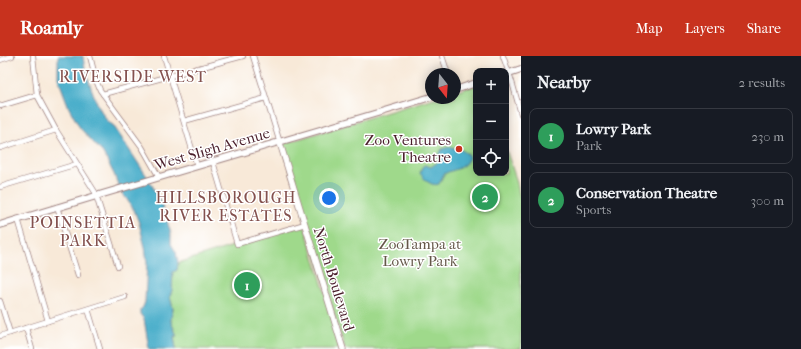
<!DOCTYPE html>
<html lang="en">
<head>
<meta charset="utf-8">
<style>
  body { margin:0; font-family:"IM FELL French Canon",serif; background:#20242c; color:#f1f3f6 }
  .controls { position:absolute; right:12px; top:12px; display:grid; overflow:hidden; border-radius:8px; box-shadow:0 2px 10px #0003 }
  .controls button { width:36px; height:36px; display:grid; place-items:center; padding:0; border:0; border-bottom:1px solid #363941; background:#171b24; color:#f1f3f6; font:20px sans-serif }
  .compass { position:absolute; left:425px; top:12px; width:36px; height:36px; border-radius:50%; background:#171b24; box-shadow:0 2px 10px #0003; rotate:163deg }
  .you { position:absolute; left:329px; top:142px; width:14px; height:14px; margin:-10px; border:3px solid #fff; border-radius:50%; background:#1a73e8; box-shadow:0 0 0 6px #1a73e833 }
  .badge { display:grid; place-items:center; width:26px; height:26px; border-radius:50%; background:#c8321e; color:#fff; font-size:13px; font-weight:700 }
  .pin { position:absolute; translate:-50% -50%; border:2px solid #fff; box-shadow:0 1px 4px #0006 }
  .list { margin:0; padding:0; list-style:none }
  h2 { display:flex; justify-content:space-between; align-items:center; height:52px; margin:0; padding:0 16px; font-size:17px }
  h2 small { font-size:13px; font-weight:400; color:#9ea1a6 }
  .list li { display:grid; grid-template-columns:26px 1fr auto; gap:12px; align-items:center; box-sizing:border-box; height:56px; margin:0 8px 8px; padding:0 8px; border:1px solid #363941; border-radius:8px }
  .list b { display:block; font-size:15px; white-space:nowrap }
  .list p { margin:0; font-size:13px; white-space:nowrap; color:#9ea1a6 }
  .list em { font-size:13px; font-style:normal; color:#9ea1a6 }
  .icon { flex:none; width:22px; height:22px; fill:none; stroke:currentColor; stroke-width:2; stroke-linecap:round; stroke-linejoin:round }
  .map { position:relative; flex:none; width:521px; height:293px; overflow:hidden }
  header { display:flex; align-items:center; gap:24px; box-sizing:border-box; height:56px; padding:0 20px; background:#c8321e; color:#fff }
  header strong { font-size:19px }
  nav { display:flex; gap:22px; margin-inline-start:auto; font-size:14px }
  main { display:flex }
  aside { flex:1; background:#171b24 }
  .map>svg:first-child { display:block }
  .green { fill:#9fd98b; stroke:#747c5b }
  .water { fill:#4cafcb; stroke:#4b677b }
  .lines { fill:none; stroke-linecap:round; stroke-linejoin:round }
  .minor-casing { stroke:#a18482; stroke-width:6 }
  .tertiary-casing { stroke:#a18482; stroke-width:7 }
  .secondary-casing { stroke:#a18482; stroke-width:8 }
  .minor { stroke:#fff; stroke-width:4.5 }
  .tertiary { stroke:#fff; stroke-width:5.5 }
  .secondary { stroke:#fff; stroke-width:6 }
  .poi-dot { fill:#c8321e; stroke:#fff; stroke-width:1.5 }
  .labels { text-anchor:middle; dominant-baseline:central; stroke-width:3; stroke-linejoin:round; paint-order:stroke }
  .poi-label { font-size:15px; fill:#4a1f2b; stroke:#fff; text-anchor:end }
  .street-label { font-size:15px; fill:#4a1f2b; stroke:#fff }
  .park-label { font-size:15px; fill:#645748; stroke:#fff }
  .neighbourhood-label { font-size:16px; letter-spacing:1px; fill:#84514e; stroke:#fff }
</style>
</head>
<body>
<header>
<strong>Roamly</strong>
<nav><a>Map</a><a>Layers</a><a>Share</a></nav>
</header>
<main>
<div class="map">
<svg width="521" height="293" viewBox="0 0 521 293">
  <rect width="100%" height="100%" fill="#fff"/>
  <filter id="ink" filterUnits="userSpaceOnUse"><feTurbulence type="fractalNoise" baseFrequency=".025" numOctaves="2"/><feDisplacementMap in="SourceGraphic" scale="8" xChannelSelector="R" yChannelSelector="G"/><feConvolveMatrix kernelMatrix="1 2 1 2 8 2 1 2 1" color-interpolation-filters="sRGB"/></filter>
  <filter id="wash" filterUnits="userSpaceOnUse"><feTurbulence type="fractalNoise" baseFrequency=".012" numOctaves="4" result="noise"/><feDisplacementMap in="SourceGraphic" scale="16" xChannelSelector="R" yChannelSelector="G"/><feGaussianBlur stdDeviation="0.9" result="paint"/><feColorMatrix in="noise" values="0 0 0 0 0 0 0 0 0 0 0 0 0 0 0 0 0 1.4 0 .05"/><feComposite in="paint" operator="in"/></filter>
  <g filter="url(#wash)">
    <rect width="100%" height="100%" fill="#f8e9d8"/>
    <g class="green">
      <polygon points="476,29 476,117 506,117 506,93 516,123 521,146 521,293 345,293 282,88 434,42 455,42 455,36"/>
      <polygon points="304,168 342,293 176,293 174,280 177,280 171,266 171,261 173,253 170,240 172,234 173,216 177,214 178,207"/>
    </g>
    <g class="water">
      <path d="M 58,0 L 83,0 C 84,15 100,64 113,69 L 148,122 L 160,144 L 171,177 L 171,188 L 176,196 L 178,207 L 177,214 L 173,216 L 172,234 L 170,240 L 173,253 L 171,261 L 171,266 L 177,280 L 174,280 L 176,293 L 149,293 L 144,263 L 140,258 L 140,254 L 143,251 L 145,246 L 147,206 L 145,191 L 139,167 L 134,154 L 126,142 L 121,137 L 114,118 L 103,97 L 80,72 L 69,52 L 58,22 Z"/>
      <path d="M 450,91 L 460,93 L 468,98 L 469,102 C 462,115 455,112 444,118 L 439,128 C 431,131 424,123 420,117 L 423,110 L 425,109 L 431,111 C 437,106 441,107 439,99 L 442,93 Z"/>
    </g>
  </g>
  <g filter="url(#ink)">
    <g class="lines">
      <defs>
        <g id="minor">
          <polyline points="33,0 37,39 56,74 95,136 118,210"/>
          <polyline points="90,0 96,24 100,34 142,91 159,121"/>
          <polyline points="164,0 197,110"/>
          <polyline points="253,0 280,87"/>
          <polyline points="442,0 448,18"/>
          <polyline points="503,0 512,26 521,58"/>
          <polyline points="0,4 12,0"/>
          <polyline points="103,38 243,0"/>
          <polyline points="0,50 37,39"/>
          <polyline points="184,65 266,42"/>
          <polyline points="0,92 56,74"/>
          <polyline points="213,106 237,188 305,168"/>
          <polyline points="0,131 77,108"/>
          <polyline points="57,151 78,219"/>
          <polyline points="18,163 48,265"/>
          <polyline points="0,245 10,277"/>
          <polyline points="88,253 100,293"/>
          <polyline points="26,272 32,293"/>
          <polyline points="0,280 125,241"/>
        </g>
        <polyline id="tertiary" points="280,87 343,293"/>
        <g id="secondary">
          <polyline points="506,18 521,13"/>
          <polyline points="455,34 476,27"/>
          <path d="M 0,169 C 143,125 288,84 431,41"/>
        </g>
      </defs>
      <use href="#minor" class="minor-casing"/>
      <use href="#tertiary" class="tertiary-casing"/>
      <use href="#secondary" class="secondary-casing"/>
      <use href="#minor" class="minor"/>
      <use href="#tertiary" class="tertiary"/>
      <use href="#secondary" class="secondary"/>
    </g>
  </g>
  <circle class="poi-dot" cx="459" cy="93" r="4"/>
  <g class="labels">
    <g class="poi-label">
      <text x="451" y="84">Zoo Ventures<tspan x="451" dy="17">Theatre</tspan></text>
    </g>
    <g class="street-label">
      <text transform="translate(212 93) rotate(-16)">West Sligh Avenue</text>
      <text transform="translate(334 223) rotate(73)">North Boulevard</text>
    </g>
    <g class="park-label">
      <text x="420" y="188">ZooTampa at<tspan x="420" dy="17">Lowry Park</tspan></text>
    </g>
    <g class="neighbourhood-label">
      <text x="133" y="20">RIVERSIDE WEST</text>
      <text x="226" y="141">HILLSBOROUGH<tspan x="226" dy="18">RIVER ESTATES</tspan></text>
      <text x="83" y="166">POINSETTIA<tspan x="83" dy="18">PARK</tspan></text>
    </g>
  </g>
</svg>
<div class="controls">
<button>+</button>
<button>−</button>
<button><svg class="icon" aria-label="locate" viewBox="0 0 24 24"><circle cx="12" cy="12" r="6"/><path d="M12 2v4M12 18v4M2 12h4M18 12h4"/></svg></button>
</div>
<svg class="compass" viewBox="-18 -18 36 36"><path d="M0-13l5 13h-10z" fill="#e53935"/><path d="M0 13l5-13h-10z" fill="#9ea1a6"/></svg>
<div class="you"></div>
<div class="pin badge" style="left:247px;top:229px;background:#2e9e5b">1</div>
<div class="pin badge" style="left:485px;top:141px;background:#2e9e5b">2</div>
</div>
<aside>
<h2>Nearby<small>2 results</small></h2>
<ul class="list">
<li><span class="badge" style="background:#2e9e5b">1</span><div><b>Lowry Park</b><p>Park</p></div><em>230 m</em></li>
<li><span class="badge" style="background:#2e9e5b">2</span><div><b>Conservation Theatre</b><p>Sports</p></div><em>300 m</em></li>
</ul>
</aside>
</main>
</body>
</html>
